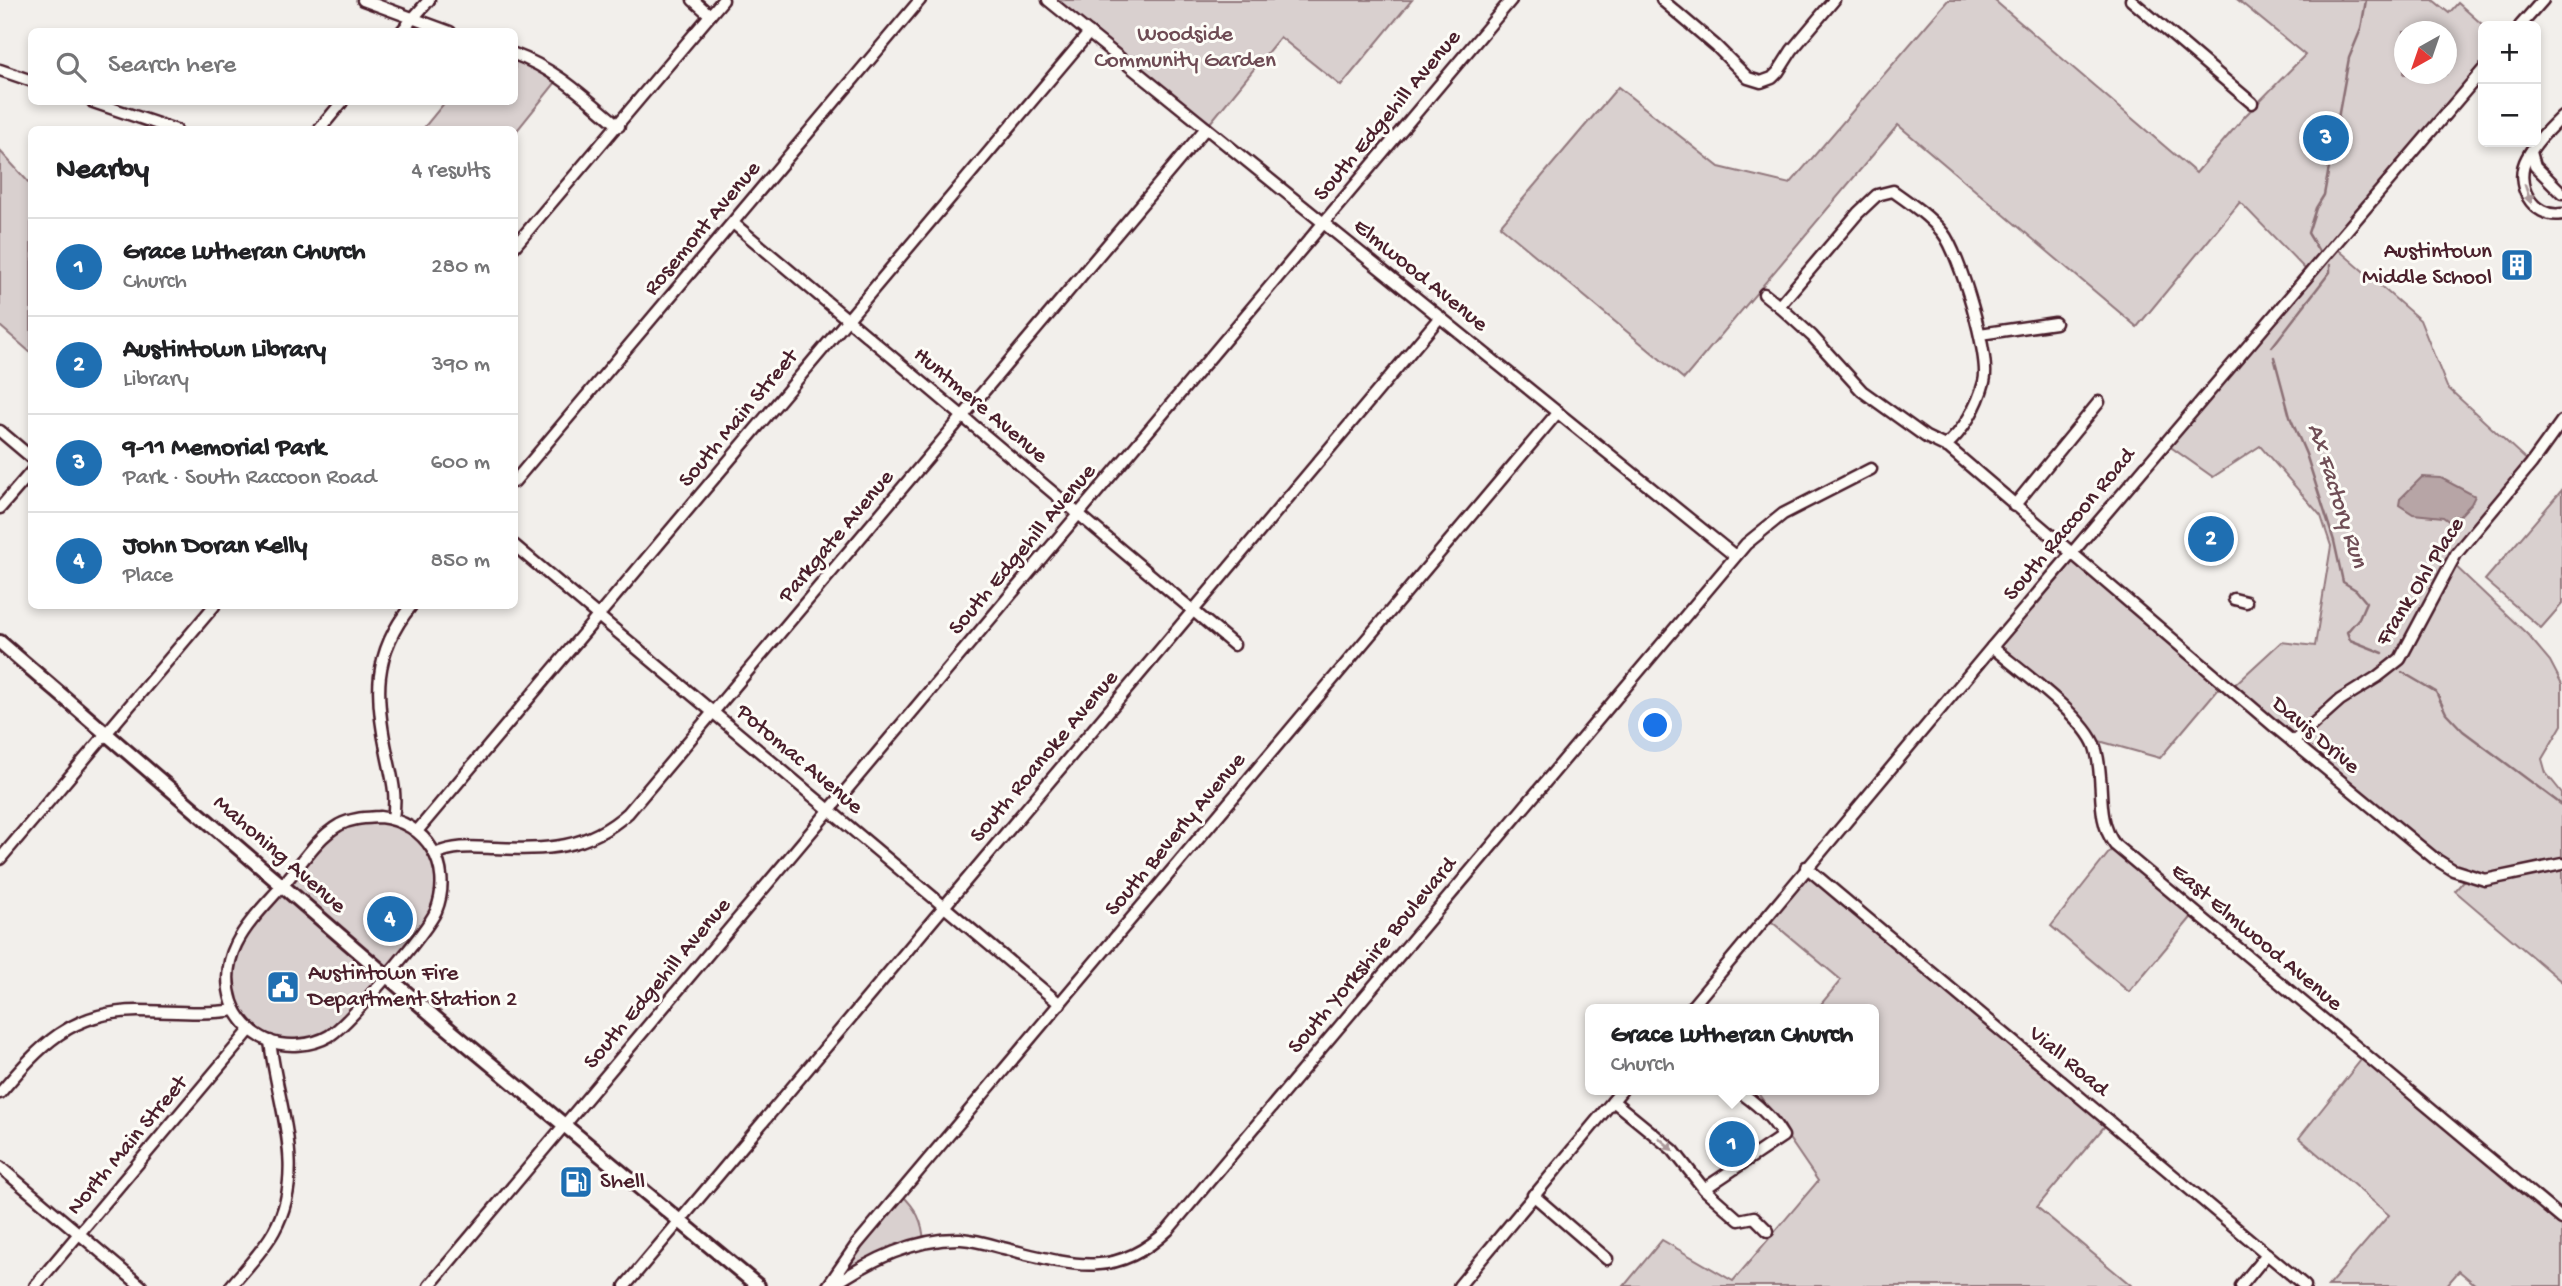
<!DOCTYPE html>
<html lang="en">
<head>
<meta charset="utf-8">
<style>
  body { margin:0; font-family:"Gochi Hand",sans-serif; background:#f2f2f2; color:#202124 }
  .controls { position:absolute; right:21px; top:21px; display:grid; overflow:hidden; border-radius:10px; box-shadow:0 4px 10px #0003 }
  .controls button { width:63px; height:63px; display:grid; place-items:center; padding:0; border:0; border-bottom:2px solid #e0e0e0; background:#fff; color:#202124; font:35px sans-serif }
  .compass { position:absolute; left:2394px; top:21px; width:63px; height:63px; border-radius:50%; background:#fff; box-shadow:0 4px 10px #0003; rotate:220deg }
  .you { position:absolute; left:1656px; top:726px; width:24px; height:24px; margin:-18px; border:5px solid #fff; border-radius:50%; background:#1a73e8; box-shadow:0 0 0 10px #1a73e833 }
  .badge { display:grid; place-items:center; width:46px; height:46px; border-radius:50%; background:#1f6fb2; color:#fff; font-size:23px; font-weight:700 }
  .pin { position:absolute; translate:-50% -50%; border:4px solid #fff; box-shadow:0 2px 7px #0006 }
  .popup { position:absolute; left:1585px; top:1004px; width:294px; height:91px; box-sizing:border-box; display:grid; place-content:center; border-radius:10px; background:#fff; filter:drop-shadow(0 2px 5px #0005); font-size:23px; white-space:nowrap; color:#757577 }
  .popup b { font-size:26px; color:#202124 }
  .popup::after { content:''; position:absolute; left:50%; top:100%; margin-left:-14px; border:14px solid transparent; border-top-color:#fff }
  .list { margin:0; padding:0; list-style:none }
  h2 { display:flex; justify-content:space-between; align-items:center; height:91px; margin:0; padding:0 28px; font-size:30px }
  h2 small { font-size:23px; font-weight:400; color:#757577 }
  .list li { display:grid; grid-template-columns:46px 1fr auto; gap:21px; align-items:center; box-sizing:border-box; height:98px; padding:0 28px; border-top:2px solid #e0e0e0 }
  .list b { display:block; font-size:26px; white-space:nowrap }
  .list p { margin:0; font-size:23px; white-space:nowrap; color:#757577 }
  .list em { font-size:23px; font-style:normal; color:#757577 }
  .icon { flex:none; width:38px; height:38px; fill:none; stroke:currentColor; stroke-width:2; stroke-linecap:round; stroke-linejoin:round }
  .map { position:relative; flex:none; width:2562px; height:1286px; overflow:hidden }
  .search { position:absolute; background:#fff; box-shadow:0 4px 10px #0003; left:28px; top:28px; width:490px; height:77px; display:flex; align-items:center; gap:18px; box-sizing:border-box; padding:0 24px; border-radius:10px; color:#757577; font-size:26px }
  .panel { position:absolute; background:#fff; box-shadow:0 4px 10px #0003; left:28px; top:126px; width:490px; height:483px; border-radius:10px }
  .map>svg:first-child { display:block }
  .green { fill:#d9d0cf; stroke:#92787d; stroke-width:2; fill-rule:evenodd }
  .water { fill:#b7a5a6; stroke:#8b6f75; stroke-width:2 }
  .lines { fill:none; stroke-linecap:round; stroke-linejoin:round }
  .stream { stroke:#8b6f75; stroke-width:2.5 }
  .minor-casing { stroke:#4a1f2b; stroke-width:15 }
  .major-casing { stroke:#4a1f2b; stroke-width:18 }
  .minor { stroke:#fdfcf7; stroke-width:10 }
  .major { stroke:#fdfcf7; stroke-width:12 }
  .oneway { fill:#ac999b }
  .labels { text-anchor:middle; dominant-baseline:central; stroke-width:6; stroke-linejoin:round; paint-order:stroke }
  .park-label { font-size:23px; fill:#6e4b54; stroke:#fdfcf7 }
  .street-label { font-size:23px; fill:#4a1f2b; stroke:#fdfcf7 }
  .poi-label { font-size:23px; fill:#4a1f2b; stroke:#fdfcf7; text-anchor:start }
  .water-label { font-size:24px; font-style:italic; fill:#704e56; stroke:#fdfcf7 }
</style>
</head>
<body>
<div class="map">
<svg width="2562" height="1286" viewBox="0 0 2562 1286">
  <rect width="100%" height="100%" fill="#f2efeb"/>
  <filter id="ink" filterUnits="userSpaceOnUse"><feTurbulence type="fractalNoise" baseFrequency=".0143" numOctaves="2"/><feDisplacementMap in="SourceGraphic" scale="14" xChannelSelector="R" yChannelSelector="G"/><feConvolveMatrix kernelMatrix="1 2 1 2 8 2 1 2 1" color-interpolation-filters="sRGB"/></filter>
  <g filter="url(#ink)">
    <g class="green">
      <polygon points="1048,0 1412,0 1341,86 1280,37 1206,128"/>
      <path d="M 1948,0 L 1994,0 L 2196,173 L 2245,116 L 2305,55 L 2238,0 L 2433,0 L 2449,13 L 2458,3 L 2484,26 L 2483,70 L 2334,246 L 2420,320 L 2447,387 L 2531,464 L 2451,562 L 2528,635 L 2550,661 L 2562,684 L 2562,725 L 2542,759 L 2546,773 L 2562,793 L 2562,982 L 2455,891 L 2467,877 L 2453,870 L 2230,689 L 2281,642 L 2315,646 L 2331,546 L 2321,516 L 2260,446 L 2213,477 L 2165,443 L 2310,274 L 2240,202 L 2137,327 L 1898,125 L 1684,379 L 1500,226 L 1618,87 L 1719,167 L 1790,184 ZM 2404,32 L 2446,32 L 2446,74 L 2404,74 Z"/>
      <polygon points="515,54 560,77 515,133 514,130 422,130 445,102 514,102"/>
      <polygon points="0,151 31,185 31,353 0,326"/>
      <polygon points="2562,490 2562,604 2541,628 2485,580"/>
      <polygon points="2071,554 2223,683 2160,758 2092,739 1992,647"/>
      <polygon points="380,817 418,830 439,873 436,911 344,1024 304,1044 256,1034 230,994 234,946 337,826"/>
      <polygon points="2115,845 2195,913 2129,992 2051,926"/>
      <polygon points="1806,867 2109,1121 2037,1207 2132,1286 1624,1286 1662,1240 1733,1281 1818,1181 1756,1090 1874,1090 1874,1009 1817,1009 1841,980 1766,917"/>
      <polygon points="2365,1055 2562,1219 2562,1286 2477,1286 2459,1271 2446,1286 2328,1286 2389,1215 2299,1138"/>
      <path d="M 900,1193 C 916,1208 923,1221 924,1243 L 915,1245 L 832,1286 Z"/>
    </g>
    <polygon class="water" points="2422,477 2441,478 2475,496 2471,504 2454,522 2451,523 2443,517 2413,514 2399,505 2400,499"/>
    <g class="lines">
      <g class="stream">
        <polyline points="2320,253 2308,233 2316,208 2324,195 2349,58 2361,29 2366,0"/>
        <polyline points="2272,347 2330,272 2330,265"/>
        <polyline points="2274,357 2290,417 2306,454 2334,541 2343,582 2356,590 2366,602 2359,618 2347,632 2350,640 2383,653"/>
        <polyline points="2402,672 2436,692 2446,713 2463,731 2562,805"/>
      </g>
      <defs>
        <g id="minor">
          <polyline points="363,0 450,32"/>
          <polyline points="693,0 710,15"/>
          <polyline points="1048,0 1735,556"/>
          <polyline points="1662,0 1716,46 1748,78 1761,82 1772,78 1778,72 1792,50 1834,0"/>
          <polyline points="2131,0 2252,103"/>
          <polyline points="2520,26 2543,0"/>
          <polyline points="401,32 429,0"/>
          <path d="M 514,54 C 556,69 585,98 619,126"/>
          <polyline points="0,70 32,81"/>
          <polyline points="93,102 176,130"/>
          <path d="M 2562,116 C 2549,129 2535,142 2527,158 C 2513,183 2532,219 2562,214"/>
          <polyline points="319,130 342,102"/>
          <polyline points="2531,152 2535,166 2562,193"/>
          <polyline points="733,223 1234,645"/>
          <polyline points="514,247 723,0"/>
          <polyline points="1764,294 1779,306"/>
          <polyline points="1980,334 2055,323"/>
          <polyline points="0,431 32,458"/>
          <path d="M 1945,446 C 1963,432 1978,405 1984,382 C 1991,357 1959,253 1943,233 C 1929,216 1910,203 1893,191 L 1877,195 L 1858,213 L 1779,306 L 1812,336 L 1862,391 L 1926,437 L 1949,448 L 2275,727 L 2434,858 L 2453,870 L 2485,880 L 2562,864"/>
          <polyline points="514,482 920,0"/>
          <polyline points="2014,506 2099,402"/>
          <polyline points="0,508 32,471"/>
          <polyline points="514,545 1060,1004"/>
          <polyline points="2234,599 2246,602"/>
          <path d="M 1992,647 C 2018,669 2085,717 2095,747 C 2106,780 2094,817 2115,845 L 2562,1219"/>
          <polyline points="2293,742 2340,700 2377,677 2400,659 2456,554 2531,464 2562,421"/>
          <path d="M 380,817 C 426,822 454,866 436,911 C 427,931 349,1024 329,1036 C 312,1046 285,1048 267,1040 C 251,1033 238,1019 232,1002 C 215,948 256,917 288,879 C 303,861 318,837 339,825 C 352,818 365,818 380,817 Z"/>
          <path d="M 393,818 C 397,793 392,779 387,754 C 375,697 372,654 411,606"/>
          <polyline points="418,830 1089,33"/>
          <path d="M 435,854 C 455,845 473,847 494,848 C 546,850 587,850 628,813 L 1206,128"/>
          <polyline points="0,859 214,606"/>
          <polyline points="1806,867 2305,1286"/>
          <polyline points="1690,1009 1992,647 2483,70"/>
          <path d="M 0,1093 C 40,1046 71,1011 138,1011 C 170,1011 202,1015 235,1010"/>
          <path d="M 1613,1101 L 1673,1150 L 1704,1189 L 1783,1136 C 1771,1116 1756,1103 1737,1090"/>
          <polyline points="0,1167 141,1286"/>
          <polyline points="1704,1189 1739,1220 1754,1217 1768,1231"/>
          <polyline points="1533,1195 1607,1259"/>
          <polyline points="35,1286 250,1030"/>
          <path d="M 231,1286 C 246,1268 263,1251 274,1231 C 308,1170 277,1105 270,1041"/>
          <polyline points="429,1286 1511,0"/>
          <polyline points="625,1286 1440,317"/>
          <polyline points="828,1286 857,1244 1558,412"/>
          <path d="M 832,1286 C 871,1260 914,1238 961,1239 C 976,1240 989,1244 1003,1248 C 1068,1264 1114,1282 1168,1230 L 1746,544 L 1783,514 L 1871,469"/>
          <polyline points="1459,1286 1622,1090"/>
          <polyline points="2241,1286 2267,1254"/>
        </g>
        <polyline id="major" points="0,642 439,1021 758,1286"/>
      </defs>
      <use href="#minor" class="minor-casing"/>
      <use href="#major" class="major-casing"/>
      <use href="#minor" class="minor"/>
      <use href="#major" class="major"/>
    </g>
    <defs><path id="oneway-solid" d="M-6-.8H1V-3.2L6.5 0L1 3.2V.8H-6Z" transform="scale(1.75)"/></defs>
    <g class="oneway">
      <use href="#oneway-solid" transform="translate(2528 194) rotate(72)"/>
      <use href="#oneway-solid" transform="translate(1666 1144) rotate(41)"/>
    </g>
  </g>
  <defs>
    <symbol id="building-square" viewBox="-11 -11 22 22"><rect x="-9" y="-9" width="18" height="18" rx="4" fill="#1f6fb2" stroke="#fdfcf7"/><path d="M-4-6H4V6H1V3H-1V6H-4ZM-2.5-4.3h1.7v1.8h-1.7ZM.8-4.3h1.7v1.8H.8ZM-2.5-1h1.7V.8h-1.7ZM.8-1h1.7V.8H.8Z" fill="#fff"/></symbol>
    <symbol id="civic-square" viewBox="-11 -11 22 22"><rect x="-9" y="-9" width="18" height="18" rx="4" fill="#1f6fb2" stroke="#fdfcf7"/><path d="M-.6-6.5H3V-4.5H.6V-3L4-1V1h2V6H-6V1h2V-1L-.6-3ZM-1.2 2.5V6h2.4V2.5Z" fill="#fff"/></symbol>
    <symbol id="fuel-square" viewBox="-11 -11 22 22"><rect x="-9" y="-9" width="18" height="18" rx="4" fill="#1f6fb2" stroke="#fdfcf7"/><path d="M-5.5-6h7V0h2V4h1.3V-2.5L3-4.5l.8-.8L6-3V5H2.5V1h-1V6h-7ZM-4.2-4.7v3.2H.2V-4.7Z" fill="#fff"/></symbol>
  </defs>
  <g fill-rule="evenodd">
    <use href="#building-square" x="2498" y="246" width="38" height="38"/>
    <use href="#civic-square" x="264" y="968" width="38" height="38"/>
    <use href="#fuel-square" x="557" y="1163" width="38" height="38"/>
  </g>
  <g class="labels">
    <g class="park-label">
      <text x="1185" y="35">Woodside<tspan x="1185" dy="26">Community Garden</tspan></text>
    </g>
    <g class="street-label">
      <text transform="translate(1388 116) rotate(-50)">South Edgehill Avenue</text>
      <text transform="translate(703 229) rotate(-50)">Rosemont Avenue</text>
      <text transform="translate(1420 276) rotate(39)">Elmwood Avenue</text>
      <text transform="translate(980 406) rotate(40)">Huntmere Avenue</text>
      <text transform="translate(739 419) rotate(-50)">South Main Street</text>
      <text transform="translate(2070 525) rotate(-50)">South Raccoon Road</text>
      <text transform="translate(837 537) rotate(-50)">Parkgate Avenue</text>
      <text transform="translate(1023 550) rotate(-50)">South Edgehill Avenue</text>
      <text transform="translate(2421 582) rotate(-58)">Frank Ohl Place</text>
      <text transform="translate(2315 736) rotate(40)">Davis Drive</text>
      <text transform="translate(1045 757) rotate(-50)">South Roanoke Avenue</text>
      <text transform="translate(799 760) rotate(40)">Potomac Avenue</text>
      <text transform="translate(1176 835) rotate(-50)">South Beverly Avenue</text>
      <text transform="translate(279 855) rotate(41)">Mahoning Avenue</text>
      <text transform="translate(2256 938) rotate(40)">East Elmwood Avenue</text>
      <text transform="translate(1373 956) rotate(-50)">South Yorkshire Boulevard</text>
      <text transform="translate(658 984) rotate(-50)">South Edgehill Avenue</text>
      <text transform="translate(2068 1062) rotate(40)">Viall Road</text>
      <text transform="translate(128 1146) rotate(-50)">North Main Street</text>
    </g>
    <g class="poi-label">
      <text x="2492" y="252" text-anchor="end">Austintown<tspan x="2492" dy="26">Middle School</tspan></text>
      <text x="308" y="974">Austintown Fire<tspan x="308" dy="26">Department Station 2</tspan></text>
      <text x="600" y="1182">Shell</text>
    </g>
    <g class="water-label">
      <text transform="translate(2336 496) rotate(72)">Ax Factory Run</text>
    </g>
  </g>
</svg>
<div class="controls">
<button>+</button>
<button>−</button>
</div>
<svg class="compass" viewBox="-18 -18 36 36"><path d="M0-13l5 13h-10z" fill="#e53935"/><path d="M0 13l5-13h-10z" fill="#757577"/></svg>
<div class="you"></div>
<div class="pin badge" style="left:1732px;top:1144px">1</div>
<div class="popup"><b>Grace Lutheran Church</b>Church</div>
<div class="pin badge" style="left:2211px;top:539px">2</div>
<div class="pin badge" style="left:2326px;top:138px">3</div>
<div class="pin badge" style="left:390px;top:919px">4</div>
<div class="search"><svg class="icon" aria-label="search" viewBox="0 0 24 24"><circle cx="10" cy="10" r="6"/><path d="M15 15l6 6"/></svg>Search here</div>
<section class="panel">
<h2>Nearby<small>4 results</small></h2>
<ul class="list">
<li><span class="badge">1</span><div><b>Grace Lutheran Church</b><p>Church</p></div><em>280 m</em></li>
<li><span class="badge">2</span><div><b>Austintown Library</b><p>Library</p></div><em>390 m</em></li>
<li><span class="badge">3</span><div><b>9-11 Memorial Park</b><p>Park · South Raccoon Road</p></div><em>600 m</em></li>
<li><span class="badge">4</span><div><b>John Doran Kelly</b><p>Place</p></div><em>850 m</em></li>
</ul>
</section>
</div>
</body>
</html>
